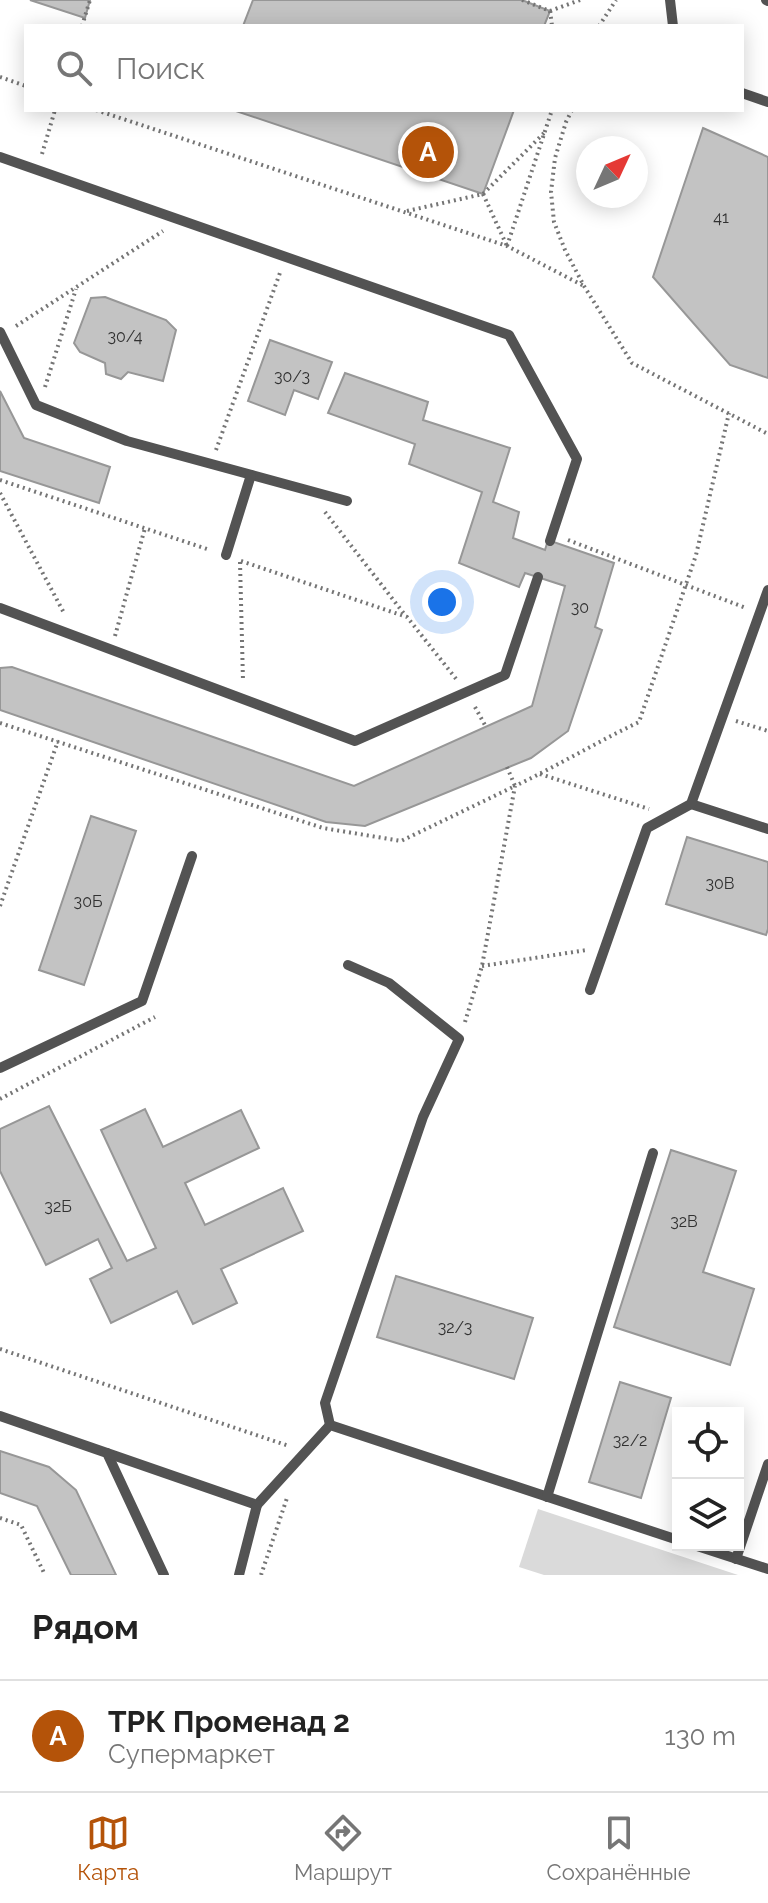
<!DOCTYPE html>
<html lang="ru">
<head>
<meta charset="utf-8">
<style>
  body { margin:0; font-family:Raleway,sans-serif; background:#f2f2f2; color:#222 }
  .controls { position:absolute; right:24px; bottom:24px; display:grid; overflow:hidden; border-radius:0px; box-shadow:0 4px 20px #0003 }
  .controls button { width:72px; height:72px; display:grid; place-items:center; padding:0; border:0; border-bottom:2px solid #e0e0e0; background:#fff; color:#222; font:40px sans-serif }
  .compass { position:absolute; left:576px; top:136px; width:72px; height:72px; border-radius:50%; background:#fff; box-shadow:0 4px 20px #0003; rotate:46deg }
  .you { position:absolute; left:442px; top:602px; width:28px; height:28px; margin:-20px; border:6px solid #fff; border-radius:50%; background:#1a73e8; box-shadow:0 0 0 12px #1a73e833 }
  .badge { display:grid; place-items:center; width:52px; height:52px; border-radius:50%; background:#b45309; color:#fff; font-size:26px; font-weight:700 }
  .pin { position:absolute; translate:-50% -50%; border:4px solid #fff; box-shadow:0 2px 8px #0006 }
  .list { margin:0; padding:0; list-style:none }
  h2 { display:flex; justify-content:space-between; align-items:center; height:104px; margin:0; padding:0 32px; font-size:34px }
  h2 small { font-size:26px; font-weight:400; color:#767676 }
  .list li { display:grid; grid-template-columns:52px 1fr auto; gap:24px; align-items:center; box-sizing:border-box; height:112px; padding:0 32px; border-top:2px solid #e0e0e0 }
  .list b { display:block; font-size:30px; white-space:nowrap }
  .list p { margin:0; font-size:26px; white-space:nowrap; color:#767676 }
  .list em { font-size:26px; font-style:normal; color:#767676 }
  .icon { flex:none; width:44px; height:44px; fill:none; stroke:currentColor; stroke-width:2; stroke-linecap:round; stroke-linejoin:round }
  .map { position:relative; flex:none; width:768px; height:1575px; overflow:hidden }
  .search { position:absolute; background:#fff; box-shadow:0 4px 20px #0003; left:24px; right:24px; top:24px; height:88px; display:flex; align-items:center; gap:20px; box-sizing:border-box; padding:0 28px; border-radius:0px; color:#767676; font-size:30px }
  .sheet { height:216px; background:#fff }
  nav { display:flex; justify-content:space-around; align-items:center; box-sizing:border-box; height:112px; border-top:2px solid #e0e0e0; background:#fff; font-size:22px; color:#767676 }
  nav a { display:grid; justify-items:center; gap:4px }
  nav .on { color:#b45309 }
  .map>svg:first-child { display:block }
  .green { fill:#dadada }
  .building { fill:#c3c3c3; stroke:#979797; stroke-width:2 }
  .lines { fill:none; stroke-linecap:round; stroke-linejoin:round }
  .path { stroke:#757575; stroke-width:4; stroke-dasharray:2 4; stroke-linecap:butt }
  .lane { stroke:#535353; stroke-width:10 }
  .labels { text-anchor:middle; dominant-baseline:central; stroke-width:8; stroke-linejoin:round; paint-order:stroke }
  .number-label { font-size:16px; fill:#313131 }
</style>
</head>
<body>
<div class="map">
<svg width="768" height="1575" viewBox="0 0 768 1575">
  <rect width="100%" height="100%" fill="#fff"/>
  <polygon class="green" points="538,1509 738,1575 544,1575 519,1567"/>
  <g class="building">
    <polygon points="30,0 90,0 85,18"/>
    <polygon points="253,0 522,0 550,11 544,26 243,26"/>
    <polygon points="233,110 514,110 483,194"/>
    <polygon points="703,128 768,157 768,378 730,365 653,277"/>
    <polygon points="105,297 166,320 176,330 163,381 128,372 121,379 106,374 105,363 80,352 74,343 91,298"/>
    <polygon points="270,340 332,362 318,399 294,390 285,415 248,401"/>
    <polygon points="345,373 428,402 423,420 510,448 493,502 519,512 513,538 545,550 548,540 614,563 595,627 602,630 568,731 531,758 365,826 326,822 0,710 0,668 12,667 354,786 532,706 565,586 525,573 519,587 459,563 482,492 409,464 415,444 328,413"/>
    <polygon points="0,391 24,438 110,467 99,503 0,471"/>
    <polygon points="91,816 136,831 84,985 39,970"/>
    <polygon points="687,837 768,862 768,929 766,935 666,904"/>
    <polygon points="49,1106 127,1261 156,1248 101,1130 145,1109 163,1147 241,1110 259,1148 185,1183 205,1225 283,1188 303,1231 221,1269 237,1303 193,1324 177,1291 111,1323 90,1279 112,1268 98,1239 46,1265 0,1171 0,1129"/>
    <polygon points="671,1150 736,1171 703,1272 754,1289 730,1365 614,1327"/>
    <polygon points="396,1276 533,1318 514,1379 377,1337"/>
    <polygon points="620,1382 671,1398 641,1498 589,1482"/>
    <polygon points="0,1451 49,1467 76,1490 116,1575 71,1575 37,1506 0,1493"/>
  </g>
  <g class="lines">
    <g class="path">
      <polyline points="522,0 550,11 552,26"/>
      <polyline points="550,11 580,0"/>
      <polyline points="82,26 90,0"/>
      <polyline points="599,26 616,0"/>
      <polyline points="0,77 26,86"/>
      <polyline points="96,110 507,246 584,286"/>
      <polyline points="572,110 566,122 555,158 551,192 554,222 565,250 584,286 632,363 768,434"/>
      <polyline points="42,154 55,110"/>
      <polyline points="483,194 507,246"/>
      <polyline points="407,211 483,194 544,133"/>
      <polyline points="507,246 552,110"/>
      <polyline points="16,326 163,231"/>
      <polyline points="45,387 76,289"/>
      <polyline points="216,450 281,270"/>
      <polyline points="0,480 210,550"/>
      <polyline points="0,493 64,613"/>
      <polyline points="325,512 405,615"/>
      <polyline points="568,540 746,608"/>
      <polyline points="241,561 407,617 457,680"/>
      <polyline points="240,562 243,681"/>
      <polyline points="115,636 145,528"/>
      <polyline points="475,707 486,727"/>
      <polyline points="736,721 768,731"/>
      <polyline points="0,723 323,828 401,841 515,786 507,767"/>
      <polyline points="540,774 649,809"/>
      <polyline points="0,906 58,741"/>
      <polyline points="482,966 587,950"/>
      <path d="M 465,1022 L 482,966 L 515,786 C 557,766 597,742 639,722 L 696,555 L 729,413"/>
      <polyline points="0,1099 155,1017"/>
      <polyline points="0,1349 289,1446"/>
      <polyline points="0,1518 21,1525 45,1575"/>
      <polyline points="261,1575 287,1498"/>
    </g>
    <g class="lane">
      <polyline points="670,0 673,26"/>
      <polyline points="766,0 768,1"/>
      <polyline points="742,93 768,102"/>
      <polyline points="0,157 509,335 577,459 550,541"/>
      <polyline points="0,332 36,405 127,441 347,501"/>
      <polyline points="226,555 251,475"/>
      <polyline points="0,608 355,741 505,675 538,577"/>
      <polyline points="691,804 768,829"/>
      <polyline points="590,990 647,828 691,804 768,590"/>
      <polyline points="0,1068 142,1001 192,856"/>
      <polyline points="0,1416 107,1453 164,1575"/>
      <polyline points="330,1425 325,1403 423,1117 459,1039 389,983 348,965"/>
      <polyline points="107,1453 257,1505 330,1425 678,1540"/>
      <polyline points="547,1497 653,1153"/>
      <polyline points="694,1545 768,1569"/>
      <polyline points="736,1559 768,1464"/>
      <polyline points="239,1575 257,1505"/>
    </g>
  </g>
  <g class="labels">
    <g class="number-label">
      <text x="721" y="217">41</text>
      <text x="125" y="336">30/4</text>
      <text x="292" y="376">30/3</text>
      <text x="580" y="607">30</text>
      <text x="720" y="883">30В</text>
      <text x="88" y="901">30Б</text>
      <text x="58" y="1206">32Б</text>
      <text x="684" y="1221">32В</text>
      <text x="455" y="1327">32/3</text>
      <text x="630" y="1440">32/2</text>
    </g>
  </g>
</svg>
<div class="controls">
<button><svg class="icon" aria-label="locate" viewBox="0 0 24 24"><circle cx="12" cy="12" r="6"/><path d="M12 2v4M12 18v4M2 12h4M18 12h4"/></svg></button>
<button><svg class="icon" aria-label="layers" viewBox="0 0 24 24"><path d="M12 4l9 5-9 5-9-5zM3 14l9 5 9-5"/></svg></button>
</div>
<svg class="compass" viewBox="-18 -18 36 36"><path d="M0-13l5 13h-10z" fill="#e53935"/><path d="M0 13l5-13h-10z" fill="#767676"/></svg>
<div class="you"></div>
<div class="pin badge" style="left:428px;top:152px">A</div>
<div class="search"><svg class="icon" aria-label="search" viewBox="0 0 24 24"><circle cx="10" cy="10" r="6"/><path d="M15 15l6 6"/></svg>Поиск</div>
</div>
<section class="sheet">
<h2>Рядом<small></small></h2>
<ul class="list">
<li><span class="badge">A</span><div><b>ТРК Променад 2</b><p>Супермаркет</p></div><em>130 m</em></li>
</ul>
</section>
<nav>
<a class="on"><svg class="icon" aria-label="map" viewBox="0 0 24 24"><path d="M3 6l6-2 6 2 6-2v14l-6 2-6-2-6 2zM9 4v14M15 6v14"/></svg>Карта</a>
<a><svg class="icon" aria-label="directions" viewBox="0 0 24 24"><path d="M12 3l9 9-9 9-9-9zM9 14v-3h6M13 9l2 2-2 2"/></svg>Маршрут</a>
<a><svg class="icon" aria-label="saved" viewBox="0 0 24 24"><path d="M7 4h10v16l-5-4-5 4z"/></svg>Сохранённые</a>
</nav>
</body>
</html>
